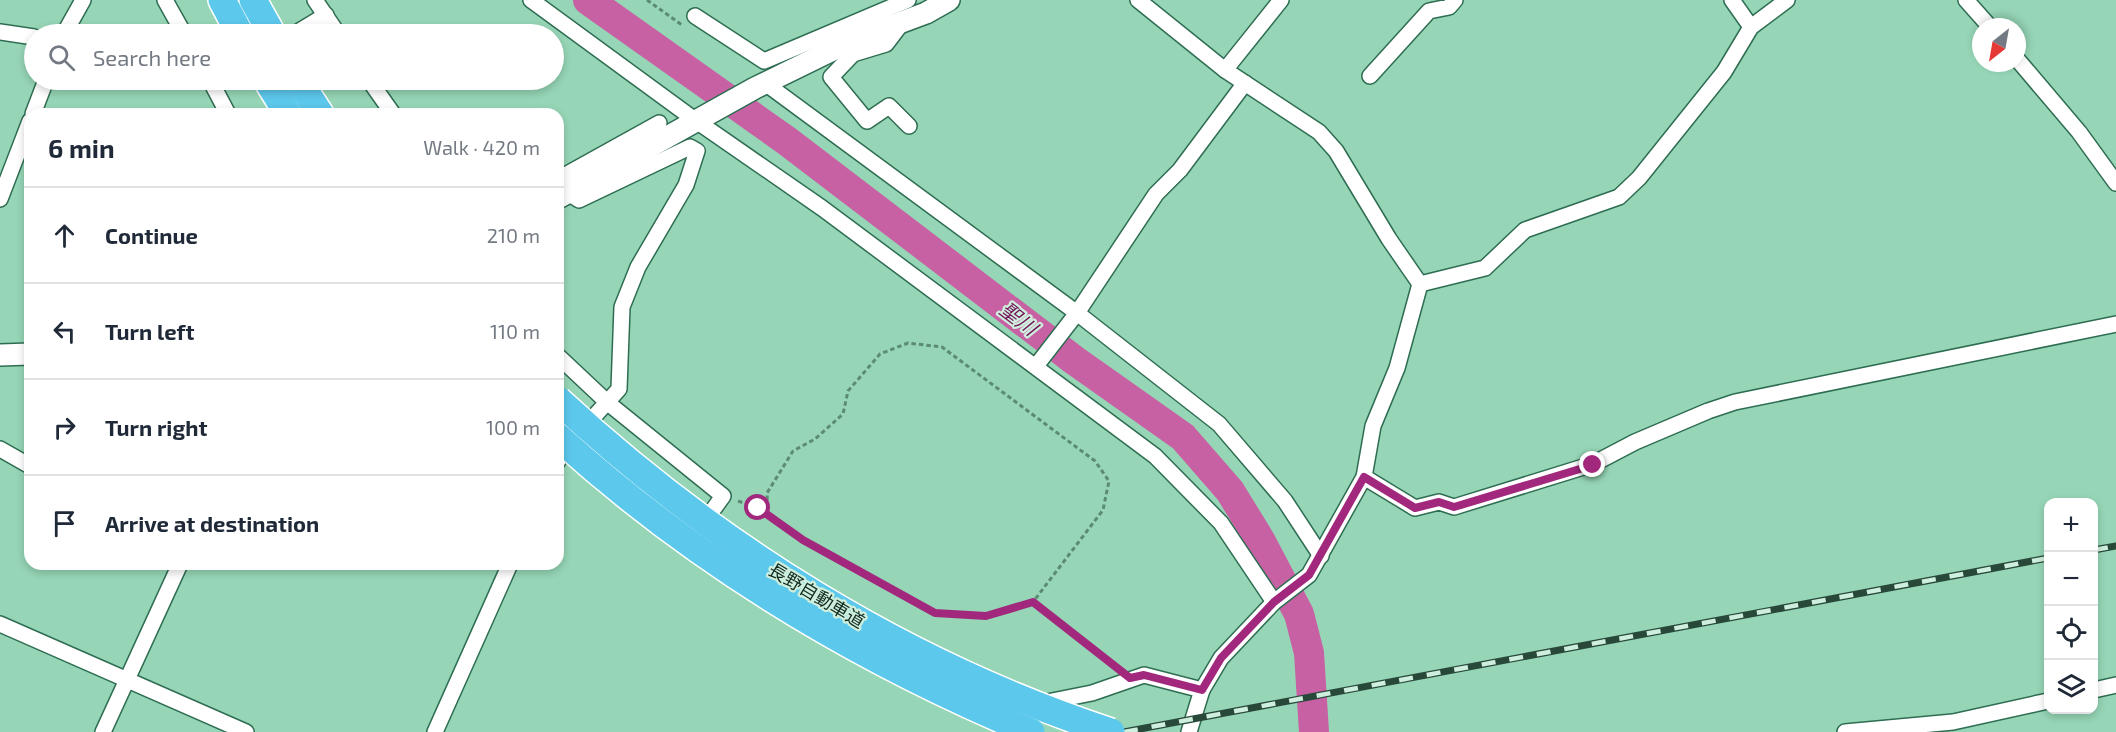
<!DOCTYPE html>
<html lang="en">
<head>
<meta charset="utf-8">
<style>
  body { margin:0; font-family:"Exo 2","Noto Sans JP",sans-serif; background:#f2f2f3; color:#1f2937 }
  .controls { position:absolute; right:18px; bottom:18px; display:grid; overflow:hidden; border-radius:12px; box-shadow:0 3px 9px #0003 }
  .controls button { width:54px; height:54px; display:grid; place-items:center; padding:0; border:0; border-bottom:2px solid #e0e1e3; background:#fff; color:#1f2937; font:30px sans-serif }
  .compass { position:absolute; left:1972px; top:18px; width:54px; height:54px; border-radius:50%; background:#fff; box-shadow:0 3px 9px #0003; rotate:211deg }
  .stop { position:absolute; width:18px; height:18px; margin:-14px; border:4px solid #a2287e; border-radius:50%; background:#fff }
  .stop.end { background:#a2287e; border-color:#fff; box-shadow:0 2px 6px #0008 }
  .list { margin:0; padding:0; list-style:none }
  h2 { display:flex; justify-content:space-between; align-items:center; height:78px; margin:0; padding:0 24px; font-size:26px }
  h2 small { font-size:20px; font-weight:400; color:#747a83 }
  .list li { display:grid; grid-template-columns:39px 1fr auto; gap:18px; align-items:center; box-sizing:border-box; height:96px; padding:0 24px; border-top:2px solid #e0e1e3 }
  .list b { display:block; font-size:22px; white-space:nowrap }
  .list em { font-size:20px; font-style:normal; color:#747a83 }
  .icon { flex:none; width:33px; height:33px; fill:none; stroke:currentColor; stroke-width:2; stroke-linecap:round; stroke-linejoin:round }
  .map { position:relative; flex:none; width:2116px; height:732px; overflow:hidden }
  .search { position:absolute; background:#fff; box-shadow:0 3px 9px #0003; left:24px; top:24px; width:540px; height:66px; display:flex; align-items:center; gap:15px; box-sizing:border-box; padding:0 21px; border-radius:33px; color:#747a83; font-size:22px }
  .panel { position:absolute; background:#fff; box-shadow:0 3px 9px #0003; left:24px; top:108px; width:540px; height:462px; border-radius:18px }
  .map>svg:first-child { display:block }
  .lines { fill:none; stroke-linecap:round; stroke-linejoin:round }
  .river { stroke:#c861a4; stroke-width:30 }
  .street-casing { stroke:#2e6d52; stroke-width:18 }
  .secondary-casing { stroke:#2e6d52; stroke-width:24 }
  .highway-casing { stroke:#fff; stroke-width:30 }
  .path { stroke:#5c8b74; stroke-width:3; stroke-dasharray:4.5 3; stroke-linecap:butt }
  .street { stroke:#fff; stroke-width:15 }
  .secondary { stroke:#fff; stroke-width:21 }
  .highway { stroke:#5cc8ec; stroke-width:27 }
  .rail-casing { stroke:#28483a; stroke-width:7 }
  .rail { stroke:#cfefde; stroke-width:4.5; stroke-dasharray:14; stroke-linecap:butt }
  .highway-bridge-casing { stroke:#fff; stroke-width:30; stroke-linecap:butt }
  .highway-bridge { stroke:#5cc8ec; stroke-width:27 }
  .route { stroke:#a2287e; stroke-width:8 }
  .labels { text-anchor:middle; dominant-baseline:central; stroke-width:4.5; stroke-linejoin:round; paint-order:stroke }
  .street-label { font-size:18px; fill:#102a1f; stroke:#cfefde }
  .water-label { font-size:20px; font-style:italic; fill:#731558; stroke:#cfefde }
</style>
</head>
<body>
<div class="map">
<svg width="2116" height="732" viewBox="0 0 2116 732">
  <rect width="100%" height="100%" fill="#96d6b6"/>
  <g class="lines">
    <polyline class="river" points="588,0 787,141 1074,360 1183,437 1230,491 1260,540 1299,614 1309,653 1314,732"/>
    <defs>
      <g id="street">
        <polyline points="165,0 184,34"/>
        <polyline points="315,0 338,34"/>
        <polyline points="531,0 695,120 822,208 1155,456 1221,523 1274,602"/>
        <polyline points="1138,0 1225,70 1319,132 1336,151 1389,239 1420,284"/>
        <polyline points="1732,0 1751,27"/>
        <polyline points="1966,0 1990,27"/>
        <polyline points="695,16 764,61 908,0"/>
        <polyline points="902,23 886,44 853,54 831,77 867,121 889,106 909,126"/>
        <polyline points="0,32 34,37"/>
        <polyline points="298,32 326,15"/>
        <polyline points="64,34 83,0"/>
        <polyline points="2017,59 2079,132 2116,183"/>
        <polyline points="1225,70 1281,0"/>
        <polyline points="1370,76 1429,11 1449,7 1455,0"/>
        <polyline points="210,80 228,114"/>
        <polyline points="369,80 393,114"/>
        <polyline points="765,83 1077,313 1219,424 1285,501 1321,556"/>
        <polyline points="33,114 46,80"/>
        <polyline points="558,179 659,123"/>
        <polyline points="0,199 30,121"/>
        <polyline points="1420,284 1485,268 1525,230 1619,197 1639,178 1724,72 1751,27 1787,0"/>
        <polyline points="558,356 608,403 723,496 702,525"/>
        <polyline points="1036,366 1077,313 1156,194 1180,170 1245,83"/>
        <polyline points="0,449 30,466"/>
        <polyline points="558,461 562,452 619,389 622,307 638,267 686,185 697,151 690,147 579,200 568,193 564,176"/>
        <polyline points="1364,477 1415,508 1439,502 1454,507 1593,464 1635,442 1708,411 1735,402 2116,324"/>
        <polyline points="0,624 246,732"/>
        <polyline points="1202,690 1221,658 1274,602 1309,575 1364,477 1373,426 1397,368 1420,284"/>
        <polyline points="2094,690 2116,685"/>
        <polyline points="1042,703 1092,693 1144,675 1202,690 1189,732"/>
        <polyline points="103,732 180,564"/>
        <polyline points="435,732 510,564"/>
        <polyline points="1845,732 1953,722 2048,701"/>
      </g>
      <g id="secondary">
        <polyline points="558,198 755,88 851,41 926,13 949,0"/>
        <polyline points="0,355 30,354"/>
      </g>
      <g id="highway">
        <polyline points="222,0 240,34"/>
        <polyline points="253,0 272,34"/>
        <polyline points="267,80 288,114"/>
        <polyline points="298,80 320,114"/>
      </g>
    </defs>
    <use href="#street" class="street-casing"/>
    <use href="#secondary" class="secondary-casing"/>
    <use href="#highway" class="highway-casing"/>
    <g class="path">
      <polyline points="647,0 682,25"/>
      <polyline points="738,501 758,508 803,540 935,613 986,616 1033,602 1117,667"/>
      <polyline points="768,515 767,493 793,451 815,439 843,414 848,391 880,354 908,343 942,347 1095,461 1109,481 1103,510 1033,602"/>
    </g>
    <use href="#street" class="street"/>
    <use href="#secondary" class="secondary"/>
    <use href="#highway" class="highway"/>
    <defs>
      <g id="rail">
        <polyline points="2094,550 2116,546"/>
        <polyline points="1124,732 2048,558"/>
      </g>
    </defs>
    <use href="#rail" class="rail-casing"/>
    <use href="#rail" class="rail"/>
    <defs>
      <g id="highway-bridge">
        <path d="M 558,400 C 717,547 904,664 1111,732"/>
        <path d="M 558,437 C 698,564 857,659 1031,732"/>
      </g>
    </defs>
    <use href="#highway-bridge" class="highway-bridge-casing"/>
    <use href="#highway-bridge" class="highway-bridge"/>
  </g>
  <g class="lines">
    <polyline class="route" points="758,508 803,540 935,613 986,616 1033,602 1130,678 1144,675 1202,690 1221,658 1274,602 1309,575 1364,477 1415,508 1439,502 1454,507 1593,465"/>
  </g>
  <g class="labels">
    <g class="street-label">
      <text transform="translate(817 595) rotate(31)">長野自動車道</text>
    </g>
    <g class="water-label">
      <text transform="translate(1019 318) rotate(37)">聖川</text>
    </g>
  </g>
</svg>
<div class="controls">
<button>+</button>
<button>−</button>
<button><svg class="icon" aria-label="locate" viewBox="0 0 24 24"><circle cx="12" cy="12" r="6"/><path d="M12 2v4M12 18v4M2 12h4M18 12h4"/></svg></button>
<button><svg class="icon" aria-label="layers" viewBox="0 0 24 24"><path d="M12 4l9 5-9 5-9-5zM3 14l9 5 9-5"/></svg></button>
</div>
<svg class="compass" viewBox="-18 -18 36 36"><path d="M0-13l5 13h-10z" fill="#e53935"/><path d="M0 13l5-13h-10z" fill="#747a83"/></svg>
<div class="stop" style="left:758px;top:508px"></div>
<div class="stop end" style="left:1593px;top:465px"></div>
<div class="search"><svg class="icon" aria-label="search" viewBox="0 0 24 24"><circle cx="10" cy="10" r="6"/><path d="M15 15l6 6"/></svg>Search here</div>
<section class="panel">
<h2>6 min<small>Walk · 420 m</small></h2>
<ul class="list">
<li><svg class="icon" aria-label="ahead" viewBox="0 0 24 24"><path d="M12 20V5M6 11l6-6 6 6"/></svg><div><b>Continue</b></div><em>210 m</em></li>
<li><svg class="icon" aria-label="left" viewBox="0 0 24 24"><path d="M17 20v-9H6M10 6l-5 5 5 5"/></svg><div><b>Turn left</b></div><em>110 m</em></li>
<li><svg class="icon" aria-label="right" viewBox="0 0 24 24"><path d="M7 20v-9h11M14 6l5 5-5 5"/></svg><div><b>Turn right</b></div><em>100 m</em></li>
<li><svg class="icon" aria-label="arrive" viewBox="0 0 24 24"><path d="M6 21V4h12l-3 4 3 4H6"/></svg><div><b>Arrive at destination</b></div></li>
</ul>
</section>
</div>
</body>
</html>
